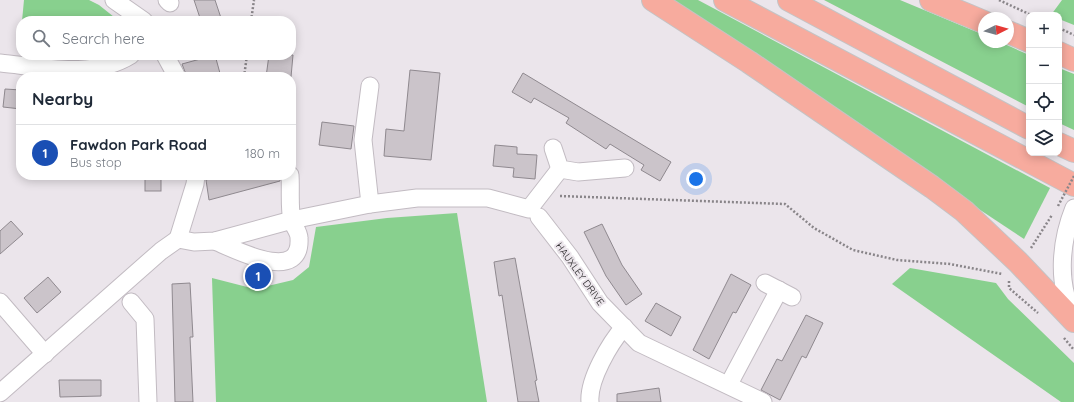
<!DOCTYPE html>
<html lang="en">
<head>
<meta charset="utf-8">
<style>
  body { margin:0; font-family:Quicksand,sans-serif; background:#f6f6f7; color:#1f2937 }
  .controls { position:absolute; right:12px; top:12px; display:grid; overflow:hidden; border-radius:8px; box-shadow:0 2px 10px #0003 }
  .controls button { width:36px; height:36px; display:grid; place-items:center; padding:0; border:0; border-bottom:1px solid #e0e1e3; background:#fff; color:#1f2937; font:20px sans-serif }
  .compass { position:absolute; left:978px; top:12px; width:36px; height:36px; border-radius:50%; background:#fff; box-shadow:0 2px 10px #0003; rotate:85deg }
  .you { position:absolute; left:696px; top:179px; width:14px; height:14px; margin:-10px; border:3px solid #fff; border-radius:50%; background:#1a73e8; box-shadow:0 0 0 6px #1a73e833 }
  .badge { display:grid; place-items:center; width:26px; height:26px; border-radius:50%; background:#2274c3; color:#fff; font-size:13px; font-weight:700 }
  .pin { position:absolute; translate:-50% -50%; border:2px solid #fff; box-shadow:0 1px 4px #0006 }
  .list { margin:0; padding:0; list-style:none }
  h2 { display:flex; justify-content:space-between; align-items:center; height:52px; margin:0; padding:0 16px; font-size:17px }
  h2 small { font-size:13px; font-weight:400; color:#747a83 }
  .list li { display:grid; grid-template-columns:26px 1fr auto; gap:12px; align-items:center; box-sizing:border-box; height:56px; padding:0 16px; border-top:1px solid #e0e1e3 }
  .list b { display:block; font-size:15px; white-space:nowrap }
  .list p { margin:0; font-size:13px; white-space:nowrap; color:#747a83 }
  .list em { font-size:13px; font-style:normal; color:#747a83 }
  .icon { flex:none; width:22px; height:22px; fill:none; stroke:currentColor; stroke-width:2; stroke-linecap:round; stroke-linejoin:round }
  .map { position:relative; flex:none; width:1074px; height:402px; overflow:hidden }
  .search { position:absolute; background:#fff; box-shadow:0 2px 10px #0003; left:16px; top:16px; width:280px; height:44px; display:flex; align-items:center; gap:10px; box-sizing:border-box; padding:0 14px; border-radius:16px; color:#747a83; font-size:15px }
  .panel { position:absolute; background:#fff; box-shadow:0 2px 10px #0003; left:16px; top:72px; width:280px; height:108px; border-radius:16px }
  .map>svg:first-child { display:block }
  .green { fill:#88d08e }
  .building { fill:#cbc4ca; stroke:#8f898f }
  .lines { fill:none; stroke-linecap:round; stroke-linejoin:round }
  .minor-casing { stroke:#c2bbc2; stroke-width:19 }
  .highway-casing { stroke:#c4c3c4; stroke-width:24 }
  .path { stroke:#898589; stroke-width:2.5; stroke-dasharray:2 2; stroke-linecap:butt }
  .minor { stroke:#fff; stroke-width:17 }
  .highway { stroke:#f7ab9e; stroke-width:22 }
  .path-bridge { stroke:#898589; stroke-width:2.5; stroke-dasharray:2 2; stroke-linecap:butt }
  .labels { text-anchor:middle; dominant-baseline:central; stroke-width:4; stroke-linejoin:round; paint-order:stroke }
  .street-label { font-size:10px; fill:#2c2a2c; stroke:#ebe5eb }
</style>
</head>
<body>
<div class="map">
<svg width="1074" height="402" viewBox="0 0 1074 402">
  <rect width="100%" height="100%" fill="#ebe5eb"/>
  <g class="green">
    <polygon points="24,0 89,0 99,5 119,21 22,21"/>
    <polygon points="663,0 698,0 1050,188 1024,239"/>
    <polygon points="824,0 900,0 984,35 984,42 1000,42 1029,55 1029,107"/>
    <polygon points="1062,0 1074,0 1074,25 1059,19 1059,15 1051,15"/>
    <polygon points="24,55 102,55 80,58"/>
    <polygon points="1059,68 1074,74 1074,130 1059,123"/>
    <polygon points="457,213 487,402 216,402 212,278 255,289 293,280 309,267 316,227 387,218"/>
    <polygon points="910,268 996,283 1008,299 1074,363 1074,402 1061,402 892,284"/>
  </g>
  <g class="building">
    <polygon points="194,0 215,0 222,21 201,21"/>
    <polygon points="215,55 221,77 187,77 182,64"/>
    <polygon points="269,55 293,55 291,77 266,77"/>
    <polygon points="410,70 440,73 431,160 384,156 386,129 404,131"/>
    <polygon points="523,73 671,162 660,181 641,170 644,165 610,144 606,149 566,123 569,118 534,98 531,103 512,92"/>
    <polygon points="5,89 21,90 21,109 3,107"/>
    <polygon points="322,122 354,126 351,149 319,145"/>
    <polygon points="495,145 517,147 517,154 537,155 535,179 513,177 514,168 493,166"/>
    <rect x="145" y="175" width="16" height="16"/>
    <polygon points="224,175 280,175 280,181 209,200 206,180"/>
    <polygon points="11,221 23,234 0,254 0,231"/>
    <polygon points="602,224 622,265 642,294 626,305 606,276 584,232"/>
    <polygon points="515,258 537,380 535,381 539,402 518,402 502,295 499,296 494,262"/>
    <polygon points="731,274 751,285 736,313 733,312 709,359 693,350"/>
    <polygon points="48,277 61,292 37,313 24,298"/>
    <polygon points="190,283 193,337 190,337 193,402 175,402 172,284"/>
    <polygon points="656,303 681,317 671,336 645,321"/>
    <polygon points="806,315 823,323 806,358 802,356 780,400 761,390 777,359 782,361"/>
    <polygon points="59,380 101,380 101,396 60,397"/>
    <polygon points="659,388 661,402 617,402 617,394"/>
  </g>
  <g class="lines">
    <defs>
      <g id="minor">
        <polyline points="114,0 144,21"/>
        <polyline points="167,0 170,3"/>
        <polyline points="165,55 177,77"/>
        <path d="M 0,63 C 42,67 93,79 131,55"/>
        <polyline points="553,148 560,169 578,172 625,168"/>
        <polyline points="370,204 363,140 370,86"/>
        <path d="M 1074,208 C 1061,240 1056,284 1074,315"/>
        <polyline points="539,217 570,257 600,303 639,343 763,402"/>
        <polyline points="178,239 195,184 196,175"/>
        <path d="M 215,241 C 234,249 302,285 299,238 C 299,232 294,227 292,221 C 289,207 291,189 290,175"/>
        <polyline points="765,283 792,297"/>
        <polyline points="0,302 45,354"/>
        <polyline points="131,302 145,319 148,402"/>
        <polyline points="729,384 779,290"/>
        <polyline points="0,393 161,251 178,239 194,242 215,241 292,220 370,204 417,198 488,198 529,209 560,169"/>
        <path d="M 590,402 C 588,380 610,343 624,327"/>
      </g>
      <g id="highway">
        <polyline points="653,0 749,62 932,187 964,211 1018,262 1074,321"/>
        <polyline points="725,0 1074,185"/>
        <polyline points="789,0 1029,128"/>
        <polyline points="931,0 984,22"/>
        <polyline points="1008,32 1029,41"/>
        <polyline points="1059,53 1074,60"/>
        <polyline points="1059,144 1074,151"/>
      </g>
    </defs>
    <use href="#minor" class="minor-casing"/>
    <use href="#highway" class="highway-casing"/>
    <g class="path">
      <polyline points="999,0 1031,15"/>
      <polyline points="251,21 254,0"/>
      <polyline points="1059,28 1074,35"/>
      <polyline points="244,77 247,55"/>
      <polyline points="560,196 785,204 814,228 853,250 897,260 950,264 1002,274"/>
      <polyline points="1031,248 1052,215"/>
      <polyline points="1009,281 1009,288 1038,313"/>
      <polyline points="1064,338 1074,350"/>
    </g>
    <use href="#minor" class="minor"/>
    <use href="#highway" class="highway"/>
    <polyline class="path-bridge" points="1058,206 1074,176"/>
  </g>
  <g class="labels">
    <g class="street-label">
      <text transform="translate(580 274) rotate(54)">HAUXLEY DRIVE</text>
    </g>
  </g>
</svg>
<div class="controls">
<button>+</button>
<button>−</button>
<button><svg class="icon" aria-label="locate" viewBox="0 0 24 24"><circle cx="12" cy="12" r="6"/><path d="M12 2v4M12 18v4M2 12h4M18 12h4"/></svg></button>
<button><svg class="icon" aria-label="layers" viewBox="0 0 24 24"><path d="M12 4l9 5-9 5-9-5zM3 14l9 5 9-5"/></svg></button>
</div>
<svg class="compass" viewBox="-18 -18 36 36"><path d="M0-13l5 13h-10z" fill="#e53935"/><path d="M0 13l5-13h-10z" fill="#747a83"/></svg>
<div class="you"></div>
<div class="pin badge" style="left:258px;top:276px;background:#1a4fb4">1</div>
<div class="search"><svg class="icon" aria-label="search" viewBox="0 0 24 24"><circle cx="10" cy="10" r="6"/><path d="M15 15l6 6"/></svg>Search here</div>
<section class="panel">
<h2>Nearby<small></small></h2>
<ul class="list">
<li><span class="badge" style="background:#1a4fb4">1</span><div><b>Fawdon Park Road</b><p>Bus stop</p></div><em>180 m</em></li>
</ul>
</section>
</div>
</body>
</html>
